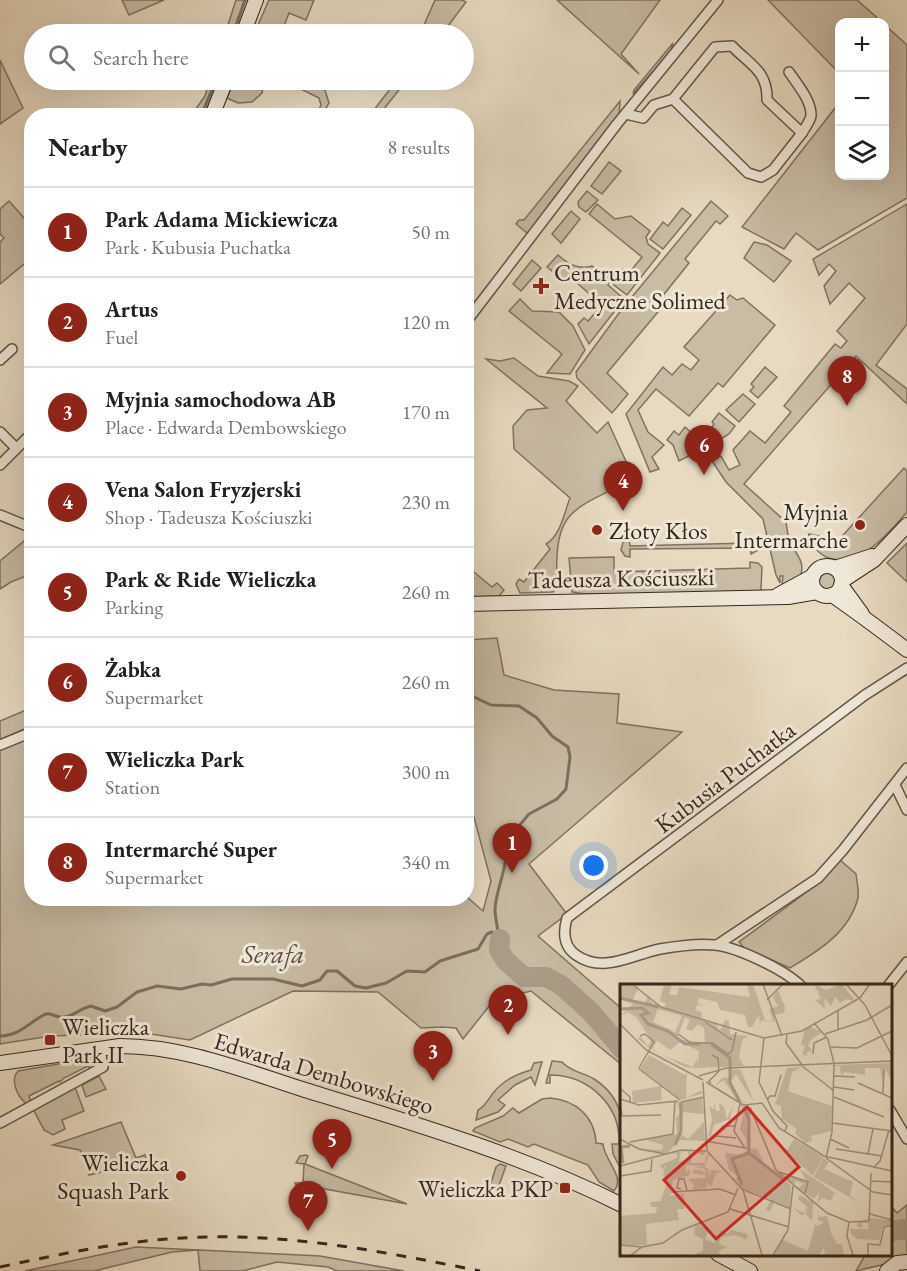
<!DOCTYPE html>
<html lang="en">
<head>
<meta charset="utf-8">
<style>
  body { margin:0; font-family:"EB Garamond",serif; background:#f6f6f6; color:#202124 }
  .controls { position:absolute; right:18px; top:18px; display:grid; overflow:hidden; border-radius:12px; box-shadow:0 6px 24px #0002 }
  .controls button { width:54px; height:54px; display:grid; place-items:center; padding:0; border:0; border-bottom:2px solid #e0e0e0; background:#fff; color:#202124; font:30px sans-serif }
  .you { position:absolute; left:594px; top:866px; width:21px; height:21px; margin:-15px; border:4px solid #fff; border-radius:50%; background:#1a73e8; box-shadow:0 0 0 9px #1a73e833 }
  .badge { display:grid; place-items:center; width:39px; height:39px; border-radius:50%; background:#8f2418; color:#fff; font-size:20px; font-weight:700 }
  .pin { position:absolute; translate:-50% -50px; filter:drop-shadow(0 2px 3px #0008) }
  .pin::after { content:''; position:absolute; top:32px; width:21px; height:18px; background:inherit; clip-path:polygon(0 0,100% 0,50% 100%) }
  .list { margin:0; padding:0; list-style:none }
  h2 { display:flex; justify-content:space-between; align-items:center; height:78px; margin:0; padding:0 24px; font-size:26px }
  h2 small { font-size:20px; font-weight:400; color:#757577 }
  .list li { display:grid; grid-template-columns:39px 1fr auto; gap:18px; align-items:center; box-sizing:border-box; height:90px; padding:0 24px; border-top:2px solid #e0e0e0 }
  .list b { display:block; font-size:22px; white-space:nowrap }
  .list p { margin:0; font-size:20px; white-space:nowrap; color:#757577 }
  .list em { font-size:20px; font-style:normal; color:#757577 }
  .icon { flex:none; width:33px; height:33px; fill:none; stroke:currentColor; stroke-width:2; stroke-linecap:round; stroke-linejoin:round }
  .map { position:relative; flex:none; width:907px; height:1271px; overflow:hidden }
  .search { position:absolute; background:#fff; box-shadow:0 6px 24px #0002; left:24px; top:24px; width:450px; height:66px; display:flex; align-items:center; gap:15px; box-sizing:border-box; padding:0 21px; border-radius:33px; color:#757577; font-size:22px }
  .panel { position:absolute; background:#fff; box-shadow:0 6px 24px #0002; left:24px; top:108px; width:450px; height:798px; border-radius:24px }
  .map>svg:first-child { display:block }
  .green { fill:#c9bca5; stroke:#807261; stroke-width:1.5 }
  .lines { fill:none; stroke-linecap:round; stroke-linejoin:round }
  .stream { stroke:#7c6e5e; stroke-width:3 }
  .river { stroke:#ab9d89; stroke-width:20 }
  .street-casing { stroke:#625446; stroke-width:12 }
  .secondary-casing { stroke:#36271d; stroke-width:16 }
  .street { stroke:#efe7d7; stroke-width:9 }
  .secondary { stroke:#efe7d7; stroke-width:14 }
  .rail { stroke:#36271d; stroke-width:3; stroke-dasharray:10 10; stroke-linecap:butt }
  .poi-dot { fill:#8f2418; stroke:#efe7d7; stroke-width:2 }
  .labels { text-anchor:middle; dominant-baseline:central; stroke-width:6; stroke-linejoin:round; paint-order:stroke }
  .poi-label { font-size:24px; fill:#36271d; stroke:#efe7d7; text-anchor:start }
  .street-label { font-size:24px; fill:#36271d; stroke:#efe7d7 }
  .water-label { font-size:26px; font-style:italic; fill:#594a3d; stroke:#efe7d7 }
  .inset-river { fill:none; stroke:#ab9d89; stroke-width:3 }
  .inset-road { fill:none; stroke:#a0927f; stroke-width:1.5 }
  .view { fill:#d62828; fill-opacity:0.15; stroke:#d62828; stroke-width:3 }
  .inset-edge { fill:none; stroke:#36271d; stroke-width:3 }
</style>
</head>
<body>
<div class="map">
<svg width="907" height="1271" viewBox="0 0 907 1271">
  <rect width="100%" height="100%" fill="#e7dac1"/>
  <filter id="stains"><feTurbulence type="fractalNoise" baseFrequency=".00333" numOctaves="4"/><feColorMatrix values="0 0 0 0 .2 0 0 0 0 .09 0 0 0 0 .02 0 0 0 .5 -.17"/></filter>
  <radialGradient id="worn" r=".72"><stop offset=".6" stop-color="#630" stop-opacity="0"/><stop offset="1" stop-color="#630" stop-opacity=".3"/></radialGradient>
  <g class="green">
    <polygon points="122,0 164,0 129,15"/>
    <polygon points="236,0 251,0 239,34 225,34"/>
    <polygon points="269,0 314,0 306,20 289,13 281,34 254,34"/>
    <polygon points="435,0 462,0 466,2 442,34 420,34"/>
    <polygon points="557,0 660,0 621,54 639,74"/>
    <polygon points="768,0 857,0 882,22 840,22 839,73"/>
    <polygon points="885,25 907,45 907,198 818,250 796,233 784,249 742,227 839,103 840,176 884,176"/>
    <polygon points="673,43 671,51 633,94 634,90"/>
    <polygon points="0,60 23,108 0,124"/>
    <polygon points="210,80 222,80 209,115 191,116 205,96"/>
    <polygon points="235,80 259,80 257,86 263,88 262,93 252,102 238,103 227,98"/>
    <polygon points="291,80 296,80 325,90 329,103 322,115 316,115 321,105 319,98 289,83"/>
    <polygon points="397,80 407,80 379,115 370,115"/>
    <polygon points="620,101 619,117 528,234 516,224 519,220 524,220"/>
    <polygon points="609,162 621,171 602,194 591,186"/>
    <polygon points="587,191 598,200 586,212 579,207 578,202"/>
    <polygon points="9,201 31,226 31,262 29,260 0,284 0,242 4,238 0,234 0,209"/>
    <polygon points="711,201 728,216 720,224 716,221 685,259 689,263 657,303 662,307 607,373 628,394 612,413 577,378 576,372 622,309"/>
    <polygon points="597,204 615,219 631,216 650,231 646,237 648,244 660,253 627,295 614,285 613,282 623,269 629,273 642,257 589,214"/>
    <path d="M 907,204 L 907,324 L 876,365 L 907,389 L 907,404 L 856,356 L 744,484 L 786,522 C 787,527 787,533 789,538 C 793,553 807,560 800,577 L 782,585 L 783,576 L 780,576 L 780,583 L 776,575 L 763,519 L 726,482 L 712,461 L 721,456 L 729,470 L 740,465 L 733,450 L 750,431 L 765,443 L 791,412 L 784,406 L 835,344 L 841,348 L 847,341 L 837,331 L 865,298 L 849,283 L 830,304 L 824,286 L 836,271 L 829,264 L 819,275 L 813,259 Z"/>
    <polygon points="682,208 691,215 663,249 650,239 663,222 668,226"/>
    <polygon points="571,211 580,219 561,243 552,234"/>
    <polygon points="754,242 767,245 791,261 774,282 744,258"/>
    <path d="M 558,255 C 568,264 578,270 592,266 L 610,279 L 608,285 L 624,299 L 589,344 L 578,324 L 584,318 L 588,321 L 602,305 L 568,275 L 563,280 L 547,267 Z"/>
    <polygon points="532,260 541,268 521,291 513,284"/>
    <polygon points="730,295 737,300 743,298 775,325 723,387 718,383 689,416 656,389 638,410 648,432 664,445 652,457 659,469 650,472 626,414 663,367 672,375 682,364 691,370 699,360 684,347"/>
    <polygon points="520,299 532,311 559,312 573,326 585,350 570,374 547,373 562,354 509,311"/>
    <path d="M 514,358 L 538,376 L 569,381 L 578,386 L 566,401 L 597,433 L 608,422 L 634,479 C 569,512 554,508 557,587 L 553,592 L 520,593 L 516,584 L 519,579 L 524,582 L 550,549 L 546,544 C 561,535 564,513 570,498 L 514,449 L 513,426 L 527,410 L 547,408 L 486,359 L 500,361 Z"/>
    <polygon points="765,367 777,377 758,398 750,391 754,387 751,384"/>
    <polygon points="743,394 755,404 739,422 726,410"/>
    <polygon points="719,413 735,426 729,434 719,440 709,431 714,424 712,422"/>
    <polygon points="685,427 697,438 702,433 714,443 679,461 673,445 667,440 674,431 679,435"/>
    <path d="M 904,468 L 907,471 L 907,512 C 889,533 858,571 826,557 C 820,554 814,547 808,542 L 809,534 L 819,536 L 834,545 Z"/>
    <polygon points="749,536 753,537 757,540 758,550 751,554 750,548 630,549 630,557 625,556 621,550 623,542 629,539 630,546 749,543"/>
    <polygon points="29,537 31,538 31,574 11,582 0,589 0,561"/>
    <polygon points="907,543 907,582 887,563"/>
    <polygon points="467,552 473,561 468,567 492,587 497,583 504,590 499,596 469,597 466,585 474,578 467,569"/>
    <polygon points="614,557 614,572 750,568 750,562 758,563 762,567 761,589 759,594 586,594 572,592 569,558"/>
    <circle cx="828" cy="581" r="9"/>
    <polygon points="497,638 504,675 554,690 619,694 617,723 682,732 529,864 567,914 538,936 622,1009 622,1065 531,991 494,1000 463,1039 456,1028 442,1027 421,1028 378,992 293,991 190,1040 144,1033 50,1036 0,1044 0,750 31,736 32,898 413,898 417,904 428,899 467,897 483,911 491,881 474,817 467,823 467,640"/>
    <polygon points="31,708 31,726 0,740 0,721"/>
    <path d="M 840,860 L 856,874 C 857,882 859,891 858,898 C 849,933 818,951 790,968 L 744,948 L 739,942 L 816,885 Z"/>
    <path d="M 93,1058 L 96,1064 L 91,1072 L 88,1066 L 64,1078 L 60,1082 L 59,1081 L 29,1096 L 31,1102 L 26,1103 C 17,1097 10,1079 18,1071 Z"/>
    <path d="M 552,1061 L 562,1062 C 569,1071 584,1073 594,1079 C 630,1102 622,1134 622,1171 L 613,1154 L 612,1144 L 619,1144 C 621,1105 588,1075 550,1075 L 550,1083 L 546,1083 Z"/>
    <path d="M 542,1062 L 535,1085 L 531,1077 L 515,1085 L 498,1100 L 505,1105 L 498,1112 L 476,1120 L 478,1110 C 486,1106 488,1099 494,1092 C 503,1081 516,1074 531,1070 L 534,1063 Z"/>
    <polygon points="99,1076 106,1089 86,1097 82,1085"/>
    <polygon points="75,1087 84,1111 62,1120 65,1129 53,1135 44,1130 33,1109"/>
    <path d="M 550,1098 C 576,1100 595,1117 596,1143 L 603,1144 C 604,1160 626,1177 614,1191 L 599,1182 L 588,1165 L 534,1144 L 528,1147 L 508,1139 L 500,1142 L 473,1131 L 475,1128 L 503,1116 L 513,1108 L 519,1113 L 542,1099 Z"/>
    <polygon points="121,1122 136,1158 145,1155 147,1161 89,1175 80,1150 53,1145"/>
    <polygon points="306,1155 308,1156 305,1164 407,1204 303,1185 302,1193 299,1192 295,1183 303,1183 304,1164 296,1163 300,1156"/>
    <polygon points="500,1164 506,1166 494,1199 487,1196 496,1167"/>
    <polygon points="907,1205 907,1259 856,1271 865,1255 890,1254 891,1206 897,1213"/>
    <polygon points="136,1247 320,1256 404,1271 337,1271 328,1267 277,1262 242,1271 200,1271 198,1250 172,1252 94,1271 25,1271"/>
  </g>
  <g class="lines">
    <g class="stream">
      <polyline points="233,34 245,0"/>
      <polyline points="201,116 216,80"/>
      <path d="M 466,696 L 472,696 L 491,705 L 519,706 L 537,718 L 552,736 L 568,747 L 570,757 L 566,789 L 557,799 L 529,814 L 518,827 L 517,843 L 506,853 C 506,872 496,890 495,909 C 495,918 498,929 499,938"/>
      <path d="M 0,1036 C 20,1035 26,1025 42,1016 C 49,1011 53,1016 60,1017 C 71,1019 80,1008 91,1006 L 105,1011 L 117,1007 L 137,992 L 157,986 L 181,989 L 202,984 L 211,985 L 232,979 L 273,979 L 302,986 L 320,980 L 327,971 L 337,971 L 355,986 L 366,988 L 386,983 L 407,971 L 425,972 L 440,961 L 478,949 L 487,934 L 492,932 L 497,935 L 500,939"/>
    </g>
    <g class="river">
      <polyline points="500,939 499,950 506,961 524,977 546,977 561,985 592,1013 622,1049"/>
      <polyline points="890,1232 902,1229 907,1231"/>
    </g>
    <defs>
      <g id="street">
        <path d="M 789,72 C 797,84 812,101 811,116 C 810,121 805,128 802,133"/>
        <path d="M 626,114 L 643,118 L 654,105 L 673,99 L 748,173 L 761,177 L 773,170 L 802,133 L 767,100 C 768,71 750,65 732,46 L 715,47 L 673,99"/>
        <polyline points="466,322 617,124 718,0"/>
        <polyline points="0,360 12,349"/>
        <polyline points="0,432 16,448"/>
        <polyline points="0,465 32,433"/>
        <polyline points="0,515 32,528"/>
        <polyline points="0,745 32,732"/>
        <polyline points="895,785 907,810"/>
        <polyline points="717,945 818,878 843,850 907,768"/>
        <path d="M 801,986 C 785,970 737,947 715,945 C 697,943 677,946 660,949 C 631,955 603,974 576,955 C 563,946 563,932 567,918 L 865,695 L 907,668"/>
        <polyline points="888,986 907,962"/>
        <polyline points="890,1110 907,1139"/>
        <polyline points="0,1123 103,1067 100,1048"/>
      </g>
      <g id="secondary">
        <polyline points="243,34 256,0"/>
        <polyline points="212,116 226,80"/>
        <circle cx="827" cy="581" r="15"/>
        <polyline points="835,568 872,556"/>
        <polyline points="842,581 874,560 907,525"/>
        <polyline points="841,585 862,614"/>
        <polyline points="778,595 813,576"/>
        <path d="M 832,595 C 858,613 882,631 907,650"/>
        <polyline points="466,604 788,597 817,592"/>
        <path d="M 0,1063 L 120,1046 C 184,1046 245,1071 305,1090 C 413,1123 522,1155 622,1205"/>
        <polyline points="718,1254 750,1271"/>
        <polyline points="887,1271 897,1263 907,1262"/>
      </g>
    </defs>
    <use href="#street" class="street-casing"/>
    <use href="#secondary" class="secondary-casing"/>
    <use href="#street" class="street"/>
    <use href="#secondary" class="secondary"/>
    <path class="rail" d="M 0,1267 C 69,1252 137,1238 208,1237 C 300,1235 390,1253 480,1271"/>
  </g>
  <g class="poi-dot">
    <path d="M538 277h6v6h6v6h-6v6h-6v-6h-6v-6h6z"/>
    <circle cx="860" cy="525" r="6"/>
    <circle cx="597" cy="530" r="6"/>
    <rect x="44" y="1034" width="12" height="12" rx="3"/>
    <circle cx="181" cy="1176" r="6"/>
    <rect x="559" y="1182" width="12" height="12" rx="3"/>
  </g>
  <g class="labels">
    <g class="poi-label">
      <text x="554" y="272">Centrum<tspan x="554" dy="28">Medyczne Solimed</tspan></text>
      <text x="848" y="511" text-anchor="end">Myjnia<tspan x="848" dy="28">Intermarche</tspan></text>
      <text x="609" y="530">Złoty Kłos</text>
      <text x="62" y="1026">Wieliczka<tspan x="62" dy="28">Park II</tspan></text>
      <text x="169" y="1162" text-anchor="end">Wieliczka<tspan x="169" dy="28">Squash Park</tspan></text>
      <text x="553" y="1188" text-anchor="end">Wieliczka PKP</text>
    </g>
    <g class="street-label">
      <text transform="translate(621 578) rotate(-1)">Tadeusza Kościuszki</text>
      <text transform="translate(725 777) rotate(-37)">Kubusia Puchatka</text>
      <text transform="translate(324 1073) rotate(17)">Edwarda Dembowskiego</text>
    </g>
    <g class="water-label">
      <text x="273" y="954">Serafa</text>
    </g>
  </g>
  <g transform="translate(620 984)">
    <rect width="272" height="272" fill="#e7dac1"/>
    <path d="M 0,0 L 19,3 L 12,16 L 25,19 L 28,12 L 33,21 L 44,24 L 46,19 L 40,17 L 44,0 L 52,0 L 49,11 L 57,11 L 59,3 L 130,13 L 127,0 L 133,0 L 145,36 L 153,37 L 149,25 L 158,22 L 153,13 L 158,6 L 165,23 L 164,29 L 153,31 L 155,38 L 141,36 L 140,42 L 139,31 L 132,43 L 128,43 L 125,31 L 100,26 L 97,18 L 79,14 L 77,19 L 83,22 L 77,21 L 75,26 L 82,29 L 81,34 L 96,40 L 100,46 L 105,36 L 109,37 L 110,50 L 128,52 L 122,56 L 119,74 L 124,82 L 75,84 L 66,83 L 59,80 L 45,72 L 73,83 L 77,74 L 78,83 L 79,67 L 60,58 L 50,66 L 37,57 L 32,65 L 42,71 L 29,64 L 17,54 L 21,53 L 28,62 L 31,56 L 17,34 L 8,28 L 0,32 L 13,20 L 0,16 L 20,20 L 0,14 ZM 38,25 L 62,32 L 55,48 L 33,38 ZM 65,33 L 70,36 L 66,45 L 72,47 L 78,40 L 84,44 L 85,59 L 57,55 ZM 194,0 L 206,6 L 222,0 L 235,17 L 226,15 L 220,19 L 215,13 L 211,22 L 204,14 L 205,25 L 195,16 L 201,15 ZM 191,43 L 202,48 L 191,56 L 188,61 L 192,67 L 187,68 L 187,72 L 182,70 L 185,62 L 181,61 L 185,45 ZM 29,71 L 65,91 L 67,88 L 66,114 L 80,107 L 83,109 L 61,116 L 20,85 ZM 271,79 L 271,95 L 264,83 L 263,101 L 260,84 L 245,84 L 245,91 L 225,88 L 221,91 L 220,82 L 215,82 L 215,81 ZM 181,83 L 172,88 L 168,107 L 212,122 L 211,147 L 191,152 L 192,157 L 185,159 L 175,149 L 177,145 L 162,135 L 161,122 L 155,120 L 167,84 ZM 109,85 L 121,86 L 134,118 L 116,90 L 111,97 L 121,117 L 127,119 L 118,118 L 104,96 L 95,102 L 102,94 L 109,93 ZM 41,102 L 42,116 L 13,119 L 12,107 ZM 82,114 L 84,130 L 63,128 L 60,149 L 68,155 L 84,138 L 85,157 L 60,156 L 47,169 L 19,165 L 42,166 L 43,161 L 24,155 L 57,150 L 56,134 L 60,129 L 57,118 ZM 94,117 L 96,127 L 100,127 L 99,119 L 104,123 L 107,135 L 113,121 L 110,135 L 94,141 L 91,151 L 88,154 L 92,135 L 89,122 L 94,125 ZM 120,121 L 130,126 L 130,164 L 137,165 L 144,179 L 171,201 L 170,224 L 155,217 L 150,228 L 146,226 L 151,215 L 122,204 L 115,195 L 118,192 L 109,186 L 105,169 L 122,171 L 126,166 L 126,155 L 120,145 L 124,127 ZM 155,142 L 160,161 L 166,168 L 174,155 L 203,173 L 193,192 L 160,162 ZM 61,167 L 85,168 L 84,171 L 71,168 L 71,179 L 85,179 L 87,170 L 89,171 L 85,182 L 66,181 L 66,189 L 69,185 L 70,191 L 53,196 L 50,212 L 64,209 L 64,225 L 57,225 L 59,236 L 26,240 L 27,261 L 0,261 L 0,232 L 36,229 L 37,223 L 31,223 L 30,218 L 41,217 L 46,201 L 47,193 L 43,192 L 45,182 L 40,181 L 44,182 L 43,186 L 40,181 L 57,174 L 57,170 L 50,170 L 61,167 L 59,177 L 70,176 L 68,168 ZM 203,174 L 209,178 L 204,185 L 233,198 L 230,212 L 240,219 L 194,193 ZM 83,182 L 89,185 L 88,195 L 91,186 L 103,187 L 96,189 L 91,203 L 87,198 L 87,204 L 81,205 L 76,198 L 80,205 L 71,206 L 75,202 L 68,195 L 85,194 L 86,191 L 73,189 L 73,186 L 80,186 L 86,190 L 84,184 L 74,184 ZM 180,185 L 217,210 L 217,211 L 214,209 L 211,217 L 202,214 L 198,219 L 199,209 L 194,215 L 178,204 L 183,200 L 176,197 L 174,200 L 166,194 L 168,191 L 186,196 ZM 185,210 L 196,220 L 193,220 L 192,238 L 197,242 L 204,238 L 198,236 L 199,222 L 199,233 L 207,232 L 211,249 L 217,260 L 222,260 L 224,271 L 201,271 L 205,270 L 204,264 L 199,271 L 154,271 L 163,256 L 188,267 L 195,241 L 186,230 L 188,224 L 184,231 L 181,231 L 174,225 L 176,221 L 175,225 L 184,229 L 187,223 L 178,215 L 180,211 L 191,218 ZM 99,232 L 80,241 L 89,246 L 85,255 L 95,259 L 101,247 L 107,250 L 111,246 L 128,250 L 126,256 L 116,251 L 101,253 L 99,260 L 107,263 L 98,267 L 101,271 L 73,271 L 83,267 L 83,255 L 74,251 L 75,242 ZM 250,234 L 271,236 L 271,240 L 263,242 L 259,256 L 237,255 L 231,250 L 230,245 L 249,245 L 248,239 L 242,239 L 243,244 L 237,243 L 237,239 Z" fill="#c9bca5" fill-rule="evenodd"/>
    <path class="inset-river" d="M 0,14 L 39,23M 0,25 L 22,24 L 28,29 L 21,31 L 28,40 L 48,47 L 65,60 L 80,60M 91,60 L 110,74 L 110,99 L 120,118M 124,123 L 129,135 L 129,169M 55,161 L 61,147 L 61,119M 3,179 L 1,163 L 10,162M 122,201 L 112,175 L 129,169 L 164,196"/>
    <path class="inset-road" d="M 12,0 L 41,23 L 144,54 L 182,47 L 238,15M 106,0 L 125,0M 143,0 L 162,52M 226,0 L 245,21 L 272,72M 239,15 L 250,0M 147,16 L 163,0M 85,38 L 112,56M 194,39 L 208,55 L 214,79 L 212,148 L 206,174 L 253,208 L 272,211M 0,40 L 26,66 L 83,96M 218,45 L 218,26M 58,50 L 71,59 L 92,59 L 108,70 L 112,67 L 116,48M 205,50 L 247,36 L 272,21M 167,51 L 166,59 L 182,81M 144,54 L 139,98 L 153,127 L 167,142 L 165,147M 211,63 L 237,64 L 272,47M 193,70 L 194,59 L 207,53M 182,82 L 213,106M 19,84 L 34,58 L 25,50 L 20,52M 19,85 L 60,116M 79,92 L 106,84 L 272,77M 214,92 L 235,93M 83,98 L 87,167 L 123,206 L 142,271M 86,98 L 125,122M 91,99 L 89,97 L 99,87 L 98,74 L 92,71M 238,99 L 272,114M 214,103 L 234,106M 1,105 L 10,113 L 10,119M 263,109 L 264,85M 214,113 L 264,133M 0,115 L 19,121 L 58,117M 0,116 L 2,132 L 41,131M 147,116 L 150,112 L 155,112 L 161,91M 61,118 L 84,113M 124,121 L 142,119 L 159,144 L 204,172 L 272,187M 130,123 L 156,186 L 207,229 L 229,238 L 249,237 L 251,189M 212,139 L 272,147M 96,152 L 103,142 L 115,142M 0,155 L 19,165 L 46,170M 210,155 L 229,164M 86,157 L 125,164 L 114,147 L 120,120M 88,157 L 96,152 L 116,154M 10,158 L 53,150 L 55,117M 216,165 L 262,172M 248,170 L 253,145M 0,182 L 61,166 L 86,167M 254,183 L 260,177 L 269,146M 159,188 L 188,198 L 185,209M 0,192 L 31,187 L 32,173M 250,197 L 272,198M 61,205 L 57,204 L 59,195 L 64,195 L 67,207M 122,205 L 171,225M 51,208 L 100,205 L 116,211M 110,225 L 169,243M 250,230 L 272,236M 229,238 L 227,252 L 233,271M 0,261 L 22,263M 260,261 L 264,243 L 272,241M 11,271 L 22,263 L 43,259 L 62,246 L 108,228 L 118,204M 153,271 L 168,246 L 173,202M 248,271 L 248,260 L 260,261"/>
    <path class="view" d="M 127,123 L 179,183 L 96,255 L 44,196 Z"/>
    <rect width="272" height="272" class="inset-edge"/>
  </g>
  <rect width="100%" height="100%" filter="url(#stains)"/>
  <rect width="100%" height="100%" fill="url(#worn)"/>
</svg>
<div class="controls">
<button>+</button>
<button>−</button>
<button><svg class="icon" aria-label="layers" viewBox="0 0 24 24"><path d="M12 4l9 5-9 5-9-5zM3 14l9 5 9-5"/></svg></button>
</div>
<div class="you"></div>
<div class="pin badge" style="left:512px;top:873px">1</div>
<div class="pin badge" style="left:508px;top:1035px">2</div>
<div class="pin badge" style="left:433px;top:1081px">3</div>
<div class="pin badge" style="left:623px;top:511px">4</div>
<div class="pin badge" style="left:332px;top:1169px">5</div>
<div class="pin badge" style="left:704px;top:475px">6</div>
<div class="pin badge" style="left:308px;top:1231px">7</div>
<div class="pin badge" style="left:847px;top:406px">8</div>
<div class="search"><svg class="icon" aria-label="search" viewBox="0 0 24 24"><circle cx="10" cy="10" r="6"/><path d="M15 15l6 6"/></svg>Search here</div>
<section class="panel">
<h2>Nearby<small>8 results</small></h2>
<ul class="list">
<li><span class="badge">1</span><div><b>Park Adama Mickiewicza</b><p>Park · Kubusia Puchatka</p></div><em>50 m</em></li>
<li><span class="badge">2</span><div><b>Artus</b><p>Fuel</p></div><em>120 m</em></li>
<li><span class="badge">3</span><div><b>Myjnia samochodowa AB</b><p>Place · Edwarda Dembowskiego</p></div><em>170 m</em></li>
<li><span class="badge">4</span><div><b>Vena Salon Fryzjerski</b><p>Shop · Tadeusza Kościuszki</p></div><em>230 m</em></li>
<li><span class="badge">5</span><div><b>Park &amp; Ride Wieliczka</b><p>Parking</p></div><em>260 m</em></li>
<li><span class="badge">6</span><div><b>Żabka</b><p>Supermarket</p></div><em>260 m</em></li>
<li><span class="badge">7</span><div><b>Wieliczka Park</b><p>Station</p></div><em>300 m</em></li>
<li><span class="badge">8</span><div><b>Intermarché Super</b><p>Supermarket</p></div><em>340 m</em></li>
</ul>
</section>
</div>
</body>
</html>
